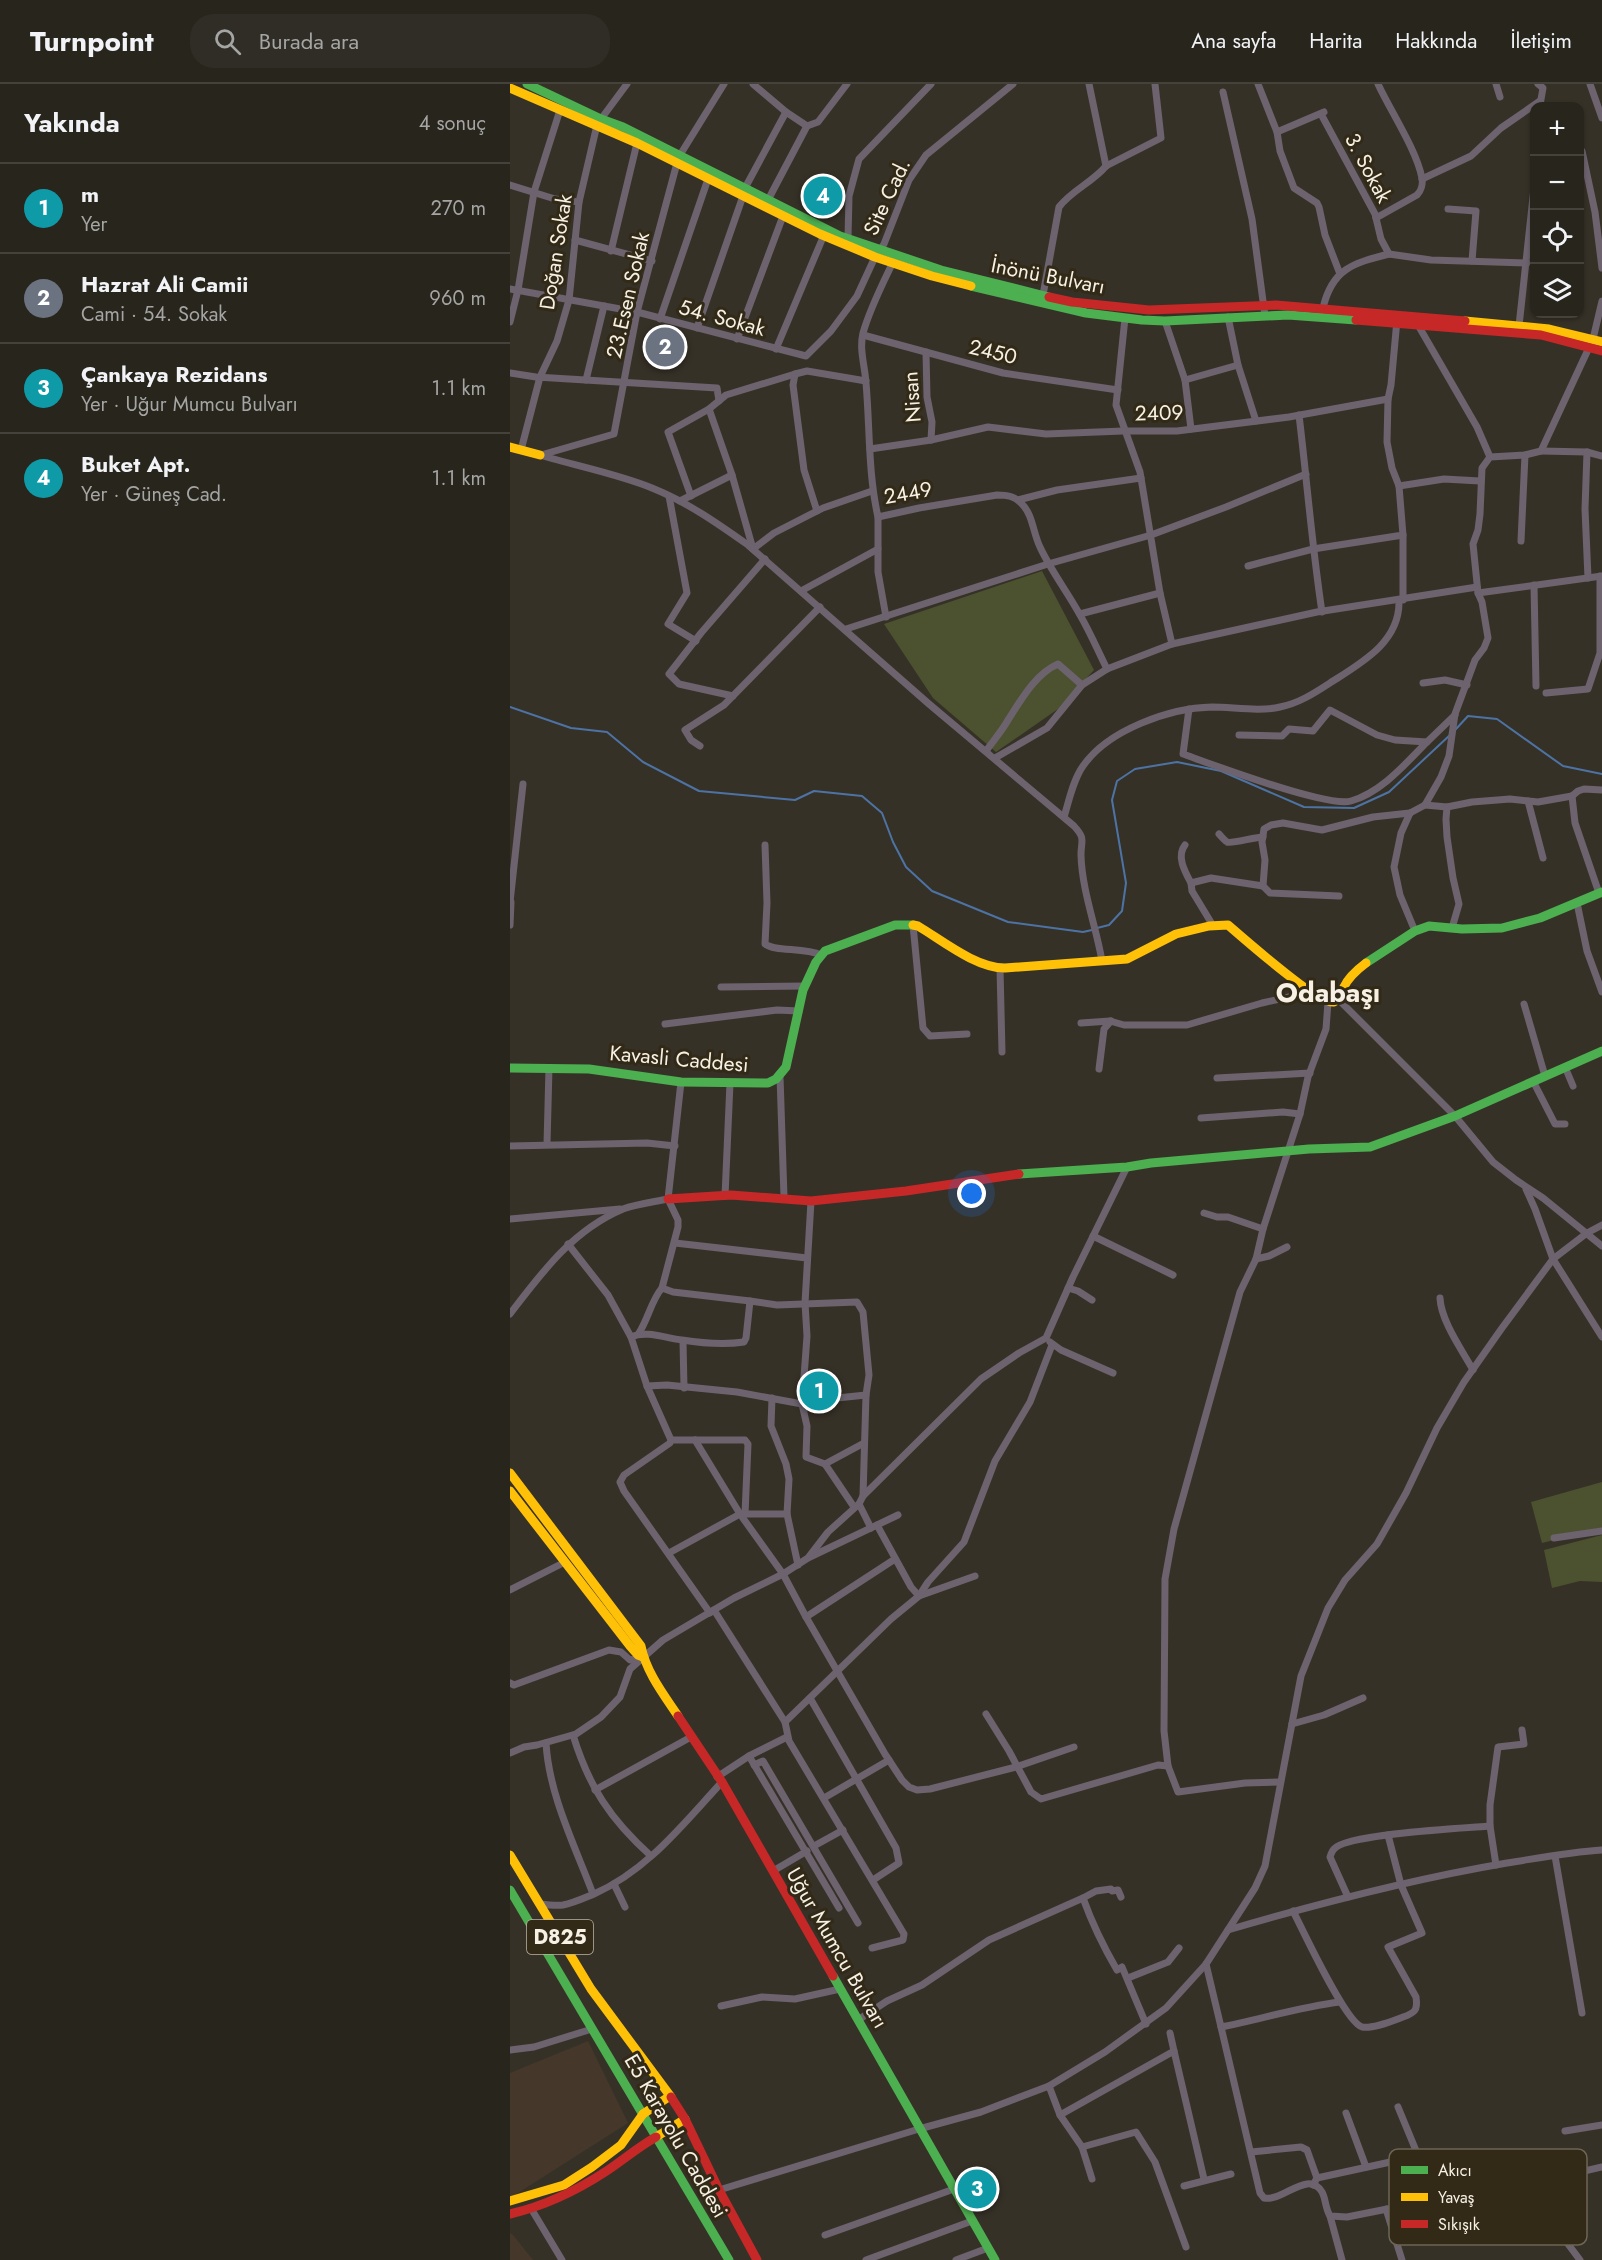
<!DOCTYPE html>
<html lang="tr">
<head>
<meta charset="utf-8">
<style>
  body { margin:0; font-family:Jost,sans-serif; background:#302d26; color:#f1f3f6 }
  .controls { position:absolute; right:18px; top:18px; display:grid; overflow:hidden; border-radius:12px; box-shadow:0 2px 4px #0004 }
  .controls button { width:54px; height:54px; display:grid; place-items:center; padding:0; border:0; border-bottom:2px solid #44423b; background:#28251d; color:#f1f3f6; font:30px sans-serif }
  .you { position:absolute; left:462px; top:1110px; width:21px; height:21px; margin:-15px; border:4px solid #fff; border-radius:50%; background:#1a73e8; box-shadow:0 0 0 9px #1a73e833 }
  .badge { display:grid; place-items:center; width:39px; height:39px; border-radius:50%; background:#b3aea2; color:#fff; font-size:20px; font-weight:700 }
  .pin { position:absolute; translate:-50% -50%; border:3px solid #fff; box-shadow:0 2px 6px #0006 }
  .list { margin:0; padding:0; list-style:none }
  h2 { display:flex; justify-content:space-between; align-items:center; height:78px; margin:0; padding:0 24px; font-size:26px }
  h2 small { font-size:20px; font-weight:400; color:#a5a5a4 }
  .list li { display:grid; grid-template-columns:39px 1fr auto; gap:18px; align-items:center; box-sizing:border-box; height:90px; padding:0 24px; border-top:2px solid #44423b }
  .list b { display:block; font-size:22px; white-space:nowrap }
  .list p { margin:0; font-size:20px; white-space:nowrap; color:#a5a5a4 }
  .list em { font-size:20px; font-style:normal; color:#a5a5a4 }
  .icon { flex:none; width:33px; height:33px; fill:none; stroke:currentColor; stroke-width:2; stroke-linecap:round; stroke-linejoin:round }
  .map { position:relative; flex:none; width:1092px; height:2176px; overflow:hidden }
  header { display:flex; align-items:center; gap:36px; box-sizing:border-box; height:84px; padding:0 30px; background:#28251d; border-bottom:2px solid #44423b }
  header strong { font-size:28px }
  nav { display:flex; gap:33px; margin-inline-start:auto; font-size:21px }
  .search { width:420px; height:54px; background:#302d26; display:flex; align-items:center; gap:15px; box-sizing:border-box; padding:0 21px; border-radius:24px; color:#a5a5a4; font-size:22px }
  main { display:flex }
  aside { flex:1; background:#28251d }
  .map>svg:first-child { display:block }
  .industrial { fill:#45382a }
  .green { fill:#4c522f }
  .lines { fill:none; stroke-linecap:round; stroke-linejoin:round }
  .stream { stroke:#4d73a5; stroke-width:2 }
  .street { stroke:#6c636e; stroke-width:7 }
  .fast { stroke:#4caf50; stroke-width:9 }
  .slow { stroke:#ffc107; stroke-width:9 }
  .jam { stroke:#c62828; stroke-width:9 }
  .labels { text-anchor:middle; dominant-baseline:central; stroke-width:6; stroke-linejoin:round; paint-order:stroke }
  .shield { fill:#322917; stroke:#bcb5a7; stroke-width:1.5 }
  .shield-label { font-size:20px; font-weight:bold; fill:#f7f1e5 }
  .street-label { font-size:21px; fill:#f7f1e5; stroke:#322917 }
  .district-label { font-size:27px; font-weight:bold; fill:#f7f1e5; stroke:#322917 }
  .key { fill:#322917; stroke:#6d6555; stroke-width:1.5 }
  .key-label { font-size:16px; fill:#f7f1e5 }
</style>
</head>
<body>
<header>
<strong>Turnpoint</strong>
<div class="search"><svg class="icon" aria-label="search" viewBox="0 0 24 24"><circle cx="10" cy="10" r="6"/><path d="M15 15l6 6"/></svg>Burada ara</div>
<nav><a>Ana sayfa</a><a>Harita</a><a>Hakkında</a><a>İletişim</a></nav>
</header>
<main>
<aside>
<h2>Yakında<small>4 sonuç</small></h2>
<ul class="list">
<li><span class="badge" style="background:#0f9aa8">1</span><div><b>m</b><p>Yer</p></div><em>270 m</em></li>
<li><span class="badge" style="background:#6b7280">2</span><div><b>Hazrat Ali Camii</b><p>Cami · 54. Sokak</p></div><em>960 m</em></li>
<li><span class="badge" style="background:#0f9aa8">3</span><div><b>Çankaya Rezidans</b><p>Yer · Uğur Mumcu Bulvarı</p></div><em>1.1 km</em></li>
<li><span class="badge" style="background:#0f9aa8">4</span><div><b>Buket Apt.</b><p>Yer · Güneş Cad.</p></div><em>1.1 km</em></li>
</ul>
</aside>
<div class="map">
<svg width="1092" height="2176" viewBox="0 0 1092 2176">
  <rect width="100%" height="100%" fill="#363127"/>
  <g class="industrial">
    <polygon points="78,1957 118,2039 0,2114 0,1989"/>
    <polygon points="0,2149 3,2151 23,2176 0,2176"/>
  </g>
  <g class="green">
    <polygon points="532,487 584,586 548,625 486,668 423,614 374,540"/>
    <polygon points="1092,1398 1092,1444 1032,1459 1021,1418"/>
    <polygon points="1092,1451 1092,1498 1070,1497 1042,1504 1034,1466"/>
  </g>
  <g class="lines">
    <g class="stream">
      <polyline points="0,623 61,644 97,648 133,678 189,707 285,716 304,707 352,712 372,729 383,758 396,783 422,807 498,838 573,848 582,846"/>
      <polyline points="946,645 958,632 987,635 1053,682 1092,690"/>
      <polyline points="587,844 599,841 612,827 616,799 602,716 607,697 625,685 667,678 711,687 794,723 844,724 879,708 940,651"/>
    </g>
    <g class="street">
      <polyline points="243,0 276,28 297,42 308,38 337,0"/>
      <polyline points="579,0 596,82"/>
      <polyline points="748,0 767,48 770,67 784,104 807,119 809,123 815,151 830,190"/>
      <polyline points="986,0 990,13"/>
      <polyline points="1028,0 1033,4 1030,21"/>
      <polyline points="1080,0 1092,34"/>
      <polyline points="713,8 742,135 755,232"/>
      <path d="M 811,30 L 865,130 L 871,155 L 879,170 C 843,179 822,185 813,224"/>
      <polyline points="91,35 117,0"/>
      <polyline points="767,48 814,28"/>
      <polyline points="1072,67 1085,128 1092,184"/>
      <polyline points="170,71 214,0"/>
      <polyline points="912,95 961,72 991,44 1030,17"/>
      <polyline points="0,101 45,115 69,118"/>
      <polyline points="235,104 276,28"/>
      <polyline points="258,116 297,42"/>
      <polyline points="938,125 966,127 962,177"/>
      <path d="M 866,134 L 907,111 C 911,107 913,100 912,94 C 906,65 881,28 868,0"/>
      <polyline points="338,154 339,112 349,75 421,0"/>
      <polyline points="65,156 142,177"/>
      <polyline points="101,167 127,59"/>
      <polyline points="879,170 921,176 1017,179"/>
      <path d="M 384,176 C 373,199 360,224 353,249 C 349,266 355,282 356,299 C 360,344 358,389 368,433 L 409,424 L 487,411 C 497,411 505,412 512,420 C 523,431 523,449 530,463 C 541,487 557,507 570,531 C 580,548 588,567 597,585"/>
      <polyline points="0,205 127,228 296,272 321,247 347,212 365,173 374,160 399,96 416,71 503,0"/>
      <path d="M 533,211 L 549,123 C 562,106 583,98 596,82 L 651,54 L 645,0"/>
      <polyline points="718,233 728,281 746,337"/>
      <polyline points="615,234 606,321 630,388 650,509 662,560"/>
      <polyline points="150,235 198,95"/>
      <polyline points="655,237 675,296 681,345"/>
      <polyline points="0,238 8,206 24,108 50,26"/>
      <polyline points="908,241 967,343 980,373"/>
      <polyline points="1009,242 1024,104"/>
      <polyline points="187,244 233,112"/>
      <polyline points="353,251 493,289 608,306"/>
      <polyline points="227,255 273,132"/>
      <polyline points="266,265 314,151"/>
      <polyline points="416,268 417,313 422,338 421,356"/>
      <polyline points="0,289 26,293 207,304 209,317"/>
      <polyline points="285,290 283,301 294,386 307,427"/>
      <polyline points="76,296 94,222"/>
      <polyline points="675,296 728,281"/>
      <polyline points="199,325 222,391 243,465 264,449 313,424 362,407"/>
      <path d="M 789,331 C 797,397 802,462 812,528"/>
      <polyline points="360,365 421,356 478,343 536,350 613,347 667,347 779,333 878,315"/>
      <polyline points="11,366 30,293 47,257 59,216 69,118 87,41"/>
      <polyline points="1031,367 1077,368 1092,372"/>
      <polyline points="1077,368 1075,425 1078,494"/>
      <path d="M 30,371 C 66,382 108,390 142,404 C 177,418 207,439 238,461 L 419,620 L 564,742 C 576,755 571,756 571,771 C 572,807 586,842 592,877"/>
      <polyline points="31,371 104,350 127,228 167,79"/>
      <polyline points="889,402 934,395 970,397"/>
      <polyline points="159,412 177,509 158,540 186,557"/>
      <polyline points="181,412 158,348 199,325 216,311 285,290 297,287 356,297"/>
      <polyline points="508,416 547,406 631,394"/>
      <polyline points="170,417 222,391"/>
      <polyline points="1011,457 1015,371"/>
      <polyline points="368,465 368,488 376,533"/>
      <polyline points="738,482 803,465 893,451 889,402 882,384 877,358 878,315 881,301 887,236"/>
      <polyline points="1024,501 1026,602"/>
      <polyline points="291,507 368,465 368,433"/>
      <polyline points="968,509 1092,492"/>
      <polyline points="893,516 893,451"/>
      <polyline points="570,530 650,509"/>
      <polyline points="336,545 538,480 641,451 716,423 796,390"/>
      <polyline points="913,599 935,596 957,601"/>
      <polyline points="1036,609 1078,605 1090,569 1090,492"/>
      <polyline points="223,612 169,600 159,590 191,549 255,475"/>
      <path d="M 679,625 L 673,670 C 701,680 817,724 841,717 C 872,708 896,679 917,658"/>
      <polyline points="729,651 772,652 779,645 803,647 820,626 867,651 885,656 917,658 945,631"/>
      <polyline points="190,662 181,656 175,646 214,621 310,523"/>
      <path d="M 476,667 C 483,657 492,647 498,636 C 511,616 525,590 548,580 L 572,601"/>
      <polyline points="485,674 537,644 572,601 597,585 662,560 807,528 967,503"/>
      <polyline points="1062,712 1065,739 1089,809"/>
      <polyline points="1018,717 1033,774"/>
      <polyline points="915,721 937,723 962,718 1000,715 1028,718 1062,712 1068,707 1074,705 1092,706"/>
      <polyline points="937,723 936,735 937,753 943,794 949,820 942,844"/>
      <path d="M 554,733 C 559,717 563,696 573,682 C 598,646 659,624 702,623 C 723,623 749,628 770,623 C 790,619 806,608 823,597 C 853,578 890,557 889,517"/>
      <path d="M 709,750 C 710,751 716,758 717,758 C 721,760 745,753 753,753"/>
      <path d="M 255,761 L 257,819 L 255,860 C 265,868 294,863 311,871"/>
      <path d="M 675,761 C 666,772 675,788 681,799"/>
      <polyline points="829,812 760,809 753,802 755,776 752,758 754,745 761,741 773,739 812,746 863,733 900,729"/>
      <polyline points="0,818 13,700"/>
      <polyline points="1067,819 1077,867 1092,908"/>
      <polyline points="702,840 682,807 681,799 701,794 753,802"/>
      <polyline points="0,841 1,818"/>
      <polyline points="403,841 413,944 420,952 457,950"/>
      <polyline points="905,847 890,811 884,783 891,749 900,729 915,721 931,693 939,672 945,630 965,576 974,564 978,554 972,518 968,509 963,460 968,446 970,430 972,384 980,373 1015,371 1031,367 1083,255 1092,217"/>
      <polyline points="490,884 492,968"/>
      <polyline points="211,903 295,902"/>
      <polyline points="828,915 945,1032 983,1078 1006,1096 1033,1114 1092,1162"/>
      <polyline points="1014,920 1035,992"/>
      <polyline points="571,939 600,937 614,941 677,941 752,919 779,913 805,911"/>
      <polyline points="155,940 267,926 289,927"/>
      <polyline points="1055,983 1063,1002"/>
      <polyline points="589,985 594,945 601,937"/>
      <polyline points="270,992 274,1113"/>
      <polyline points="707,994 800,989"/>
      <polyline points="1023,997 1045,1040 1055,1040"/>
      <polyline points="691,1034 773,1028 790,1030"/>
      <polyline points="37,1060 39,984"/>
      <polyline points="0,1062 137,1059 165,1062"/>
      <polyline points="1016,1105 1025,1125 1043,1175 1092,1253"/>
      <polyline points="215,1112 220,999"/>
      <polyline points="301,1117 295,1219 297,1252 292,1320 297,1342 296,1373 315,1380 344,1423"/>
      <polyline points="694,1129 707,1133 718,1133 753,1145"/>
      <polyline points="0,1135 110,1125"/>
      <polyline points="583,1152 663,1191"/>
      <polyline points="165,1159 297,1174"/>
      <polyline points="58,1160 98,1211 121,1253 137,1302 161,1356 160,1359 114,1391 110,1398 114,1407 200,1529"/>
      <polyline points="746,1175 759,1172 777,1163"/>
      <polyline points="152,1204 168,1143 168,1136 158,1115 171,998"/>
      <polyline points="558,1204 568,1207 582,1216"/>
      <path d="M 930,1214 C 931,1237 952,1266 963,1286"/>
      <path d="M 0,1230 C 32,1188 63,1146 113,1125 C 127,1120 144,1118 158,1115"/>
      <path d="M 129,1249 C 138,1235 142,1215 152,1204 L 163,1208 L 240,1217"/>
      <path d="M 121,1253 C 136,1246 155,1254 172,1256 C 191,1259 214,1261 234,1258 L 236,1254 L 240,1217 L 267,1221 L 347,1218 L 353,1228 L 359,1291 L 356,1311 L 353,1412"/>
      <polyline points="173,1257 174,1304"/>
      <polyline points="540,1258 551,1266 603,1289"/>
      <polyline points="137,1302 157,1301 227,1308 292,1320 327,1314 356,1311"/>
      <polyline points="262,1314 261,1342 276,1380 279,1395 277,1430 288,1481"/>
      <polyline points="161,1356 235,1356 238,1360 235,1430"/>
      <polyline points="185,1356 230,1430 273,1490 296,1533 375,1670 392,1696 399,1703 407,1706 420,1705 506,1683 564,1663"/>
      <polyline points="315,1380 354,1359"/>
      <polyline points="349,1420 361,1444"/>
      <polyline points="367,1441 401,1503 409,1512 465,1492"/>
      <polyline points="1044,1454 1092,1447"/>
      <polyline points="159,1469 230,1430 277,1430"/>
      <polyline points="300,1473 388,1431"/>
      <polyline points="0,1506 55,1478"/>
      <polyline points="204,1526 275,1638"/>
      <polyline points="296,1533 385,1475"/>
      <polyline points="0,1599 4,1601 99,1566 111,1568 120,1576 130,1574"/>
      <polyline points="300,1614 386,1764 389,1779 363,1796"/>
      <polyline points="476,1630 499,1667 521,1708 531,1715 648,1681 658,1682"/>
      <polyline points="782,1640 814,1631 853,1614"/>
      <path d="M 63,1651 C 79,1703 100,1735 141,1772"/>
      <path d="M 36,1659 C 39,1711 65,1762 83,1810"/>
      <polyline points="0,1669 14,1663 27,1661 66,1650 91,1633 110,1613 120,1585 153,1556 224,1514 273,1490 298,1474 318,1448 349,1420 353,1412 471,1295 509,1269 536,1254 563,1193 617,1083"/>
      <polyline points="239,1672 329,1824"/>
      <polyline points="244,1681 253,1677 348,1839"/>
      <polyline points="207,1693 239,1672 277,1653"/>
      <polyline points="770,1698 735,1699 668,1708 658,1682 654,1647 655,1495 664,1445 730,1208 746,1175 753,1145 790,1030 798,993 816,945 818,918"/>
      <polyline points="85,1706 181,1653"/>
      <polyline points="314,1714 379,1676"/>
      <polyline points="304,1762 333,1746"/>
      <polyline points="1045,1772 1072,1929"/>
      <polyline points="986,1781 980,1742 980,1721 988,1663 1014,1660 1012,1646"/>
      <polyline points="263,1787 297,1767"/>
      <polyline points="104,1800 115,1823"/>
      <path d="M 838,1813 L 820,1773 C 821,1770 822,1767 824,1765 C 836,1750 955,1744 980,1742"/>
      <polyline points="573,1814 586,1807 601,1805 602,1807 608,1806 611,1813"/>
      <path d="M 30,1820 C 38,1821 46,1822 53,1821 C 64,1819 74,1814 84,1810 C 138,1786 173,1740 212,1698"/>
      <path d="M 783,1827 C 793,1846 835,1938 852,1943 C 863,1945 882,1937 893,1933 C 905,1929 908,1926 906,1913 L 878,1863 L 912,1849 L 891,1801 L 878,1751"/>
      <path d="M 718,1846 C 810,1819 903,1795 997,1779 C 1029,1774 1060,1768 1092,1766"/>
      <polyline points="362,1864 393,1856 394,1850 279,1657 275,1638 381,1535 409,1512 418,1498 454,1458 485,1377 520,1318 542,1261"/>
      <path d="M 696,1880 L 711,1943 C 751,1935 790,1923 830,1918"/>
      <polyline points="618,1894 658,1878 669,1864"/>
      <polyline points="211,1922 252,1913 285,1915 330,1905"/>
      <path d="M 348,1936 L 377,1917 L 412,1901 L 479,1856 L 573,1814 C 582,1839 593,1862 607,1886 L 612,1883 L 636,1940"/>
      <path d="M 711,1943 L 750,2109 L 754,2114 C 773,2118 798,2085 812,2108 C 816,2115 815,2124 820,2132 L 837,2133 L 983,2104 L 1014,2101 L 1070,2176"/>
      <polyline points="660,1949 664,1967"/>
      <polyline points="0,1966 24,1963 82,1945"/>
      <polyline points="539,2002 550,2031 572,2063 626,2048 645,2078 676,2163"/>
      <polyline points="888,2023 926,2115"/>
      <polyline points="836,2029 856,2083"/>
      <polyline points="550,2031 664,1967 694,2095"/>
      <polyline points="1055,2047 1092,2041"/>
      <polyline points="572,2063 582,2095"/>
      <polyline points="741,2068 791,2063 797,2066 807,2094"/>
      <polyline points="803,2101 807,2094 908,2072"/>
      <polyline points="1014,2101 1092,2083"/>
      <polyline points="674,2102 721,2090"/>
      <polyline points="209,2106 409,2045 471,2028 539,2002 595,1968 656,1924 696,1880 745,1804 755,1782 791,1592 818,1524 835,1496 867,1460 896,1409 927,1344 954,1298 992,1244 1043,1175 1077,1149 1092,1141"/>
      <polyline points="876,2125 892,2176"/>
      <polyline points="22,2126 52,2176"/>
      <polyline points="820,2132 832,2176"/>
      <polyline points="315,2151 444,2105"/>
      <polyline points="356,2176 462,2137"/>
      <polyline points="446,2176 478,2164"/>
    </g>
    <g class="fast">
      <polyline points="17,0 91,35 113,43 330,152 431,186 539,213"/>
      <polyline points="461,202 576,229 632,236 655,237 778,231 846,236"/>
      <polyline points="856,879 905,847 919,842 952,845 992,844 1030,834 1092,808"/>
      <polyline points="0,984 79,985 171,998 258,999 266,995 276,983 293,906 306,878 315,867 385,841 403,841"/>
      <polyline points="509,1090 617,1083 641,1079 799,1065 860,1063 945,1032 1092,967"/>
      <polyline points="0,1806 219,2176"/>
      <polyline points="323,1892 485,2176"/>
    </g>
    <g class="slow">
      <polyline points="0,4 127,59 310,150 365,173 422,192 461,202"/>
      <polyline points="955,237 1039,245 1092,258"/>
      <polyline points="0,363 30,371"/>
      <path d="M 403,841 L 408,842 C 433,857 466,884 495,884 L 617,875 L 666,850 L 699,842 L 718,841 C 732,853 810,922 824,918 C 830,916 831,908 834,903 C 838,894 848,885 856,879"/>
      <path d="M 0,1389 L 131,1562 C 136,1588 154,1611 168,1632"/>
      <polyline points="0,1407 120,1562 128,1571 133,1573"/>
      <polyline points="0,1771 81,1905 161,2013"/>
      <polyline points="133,2030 160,2012"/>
      <polyline points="146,2053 175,2035"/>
      <polyline points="0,2117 54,2101 82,2083 111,2061 133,2030"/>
    </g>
    <g class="jam">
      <polyline points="539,213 562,218 639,226 766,221 955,237"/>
      <polyline points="846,236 1031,251 1092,267"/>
      <polyline points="158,1115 221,1111 301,1117 396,1107 509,1090"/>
      <polyline points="168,1632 212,1698 323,1892"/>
      <polyline points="161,2013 175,2035 209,2106 247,2176"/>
      <path d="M 0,2130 C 34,2122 66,2107 95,2088 C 112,2077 128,2063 146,2053"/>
    </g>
  </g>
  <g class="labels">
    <rect class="shield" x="17" y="1836" width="66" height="34" rx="4.5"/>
    <g class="shield-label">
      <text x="50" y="1853">D825</text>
    </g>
    <g class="street-label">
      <text transform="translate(858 84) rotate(62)">3. Sokak</text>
      <text transform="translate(377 113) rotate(-65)">Site Cad.</text>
      <text transform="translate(46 168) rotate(-81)">Doğan Sokak</text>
      <text transform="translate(538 192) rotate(11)">İnönü Bulvarı</text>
      <text transform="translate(118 211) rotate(-77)">23.Esen Sokak</text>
      <text transform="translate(212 234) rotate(15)">54. Sokak</text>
      <text transform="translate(483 268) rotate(13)">2450</text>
      <text transform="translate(402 313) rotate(-94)">Nisan</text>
      <text transform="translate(649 329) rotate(-1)">2409</text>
      <text transform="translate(398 409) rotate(-10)">2449</text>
      <text transform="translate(169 975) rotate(5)">Kavasli Caddesi</text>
      <text transform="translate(327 1864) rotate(60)">Uğur Mumcu Bulvarı</text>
      <text transform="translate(166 2052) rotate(60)">E5 Karayolu Caddesi</text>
    </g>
    <g class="district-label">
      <text x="818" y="908">Odabaşı</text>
    </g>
  </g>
  <rect x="879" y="2065" width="198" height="96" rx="9" class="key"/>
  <rect x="891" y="2082" width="27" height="8" fill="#4caf50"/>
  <rect x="891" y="2109" width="27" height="8" fill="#ffc107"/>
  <rect x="891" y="2136" width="27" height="8" fill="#c62828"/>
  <g class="key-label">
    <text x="928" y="2092">Akıcı</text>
    <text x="928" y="2119">Yavaş</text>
    <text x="928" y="2146">Sıkışık</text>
  </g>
</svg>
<div class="controls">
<button>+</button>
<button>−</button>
<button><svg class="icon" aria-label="locate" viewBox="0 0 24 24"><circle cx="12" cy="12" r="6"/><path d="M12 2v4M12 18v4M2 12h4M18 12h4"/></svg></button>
<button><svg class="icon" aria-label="layers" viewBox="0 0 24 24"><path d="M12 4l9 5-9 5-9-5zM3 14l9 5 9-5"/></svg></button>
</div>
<div class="you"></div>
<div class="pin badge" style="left:309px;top:1307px;background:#0f9aa8">1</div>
<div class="pin badge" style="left:155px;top:263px;background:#6b7280">2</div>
<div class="pin badge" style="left:467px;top:2105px;background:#0f9aa8">3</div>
<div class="pin badge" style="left:313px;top:112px;background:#0f9aa8">4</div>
</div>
</main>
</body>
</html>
